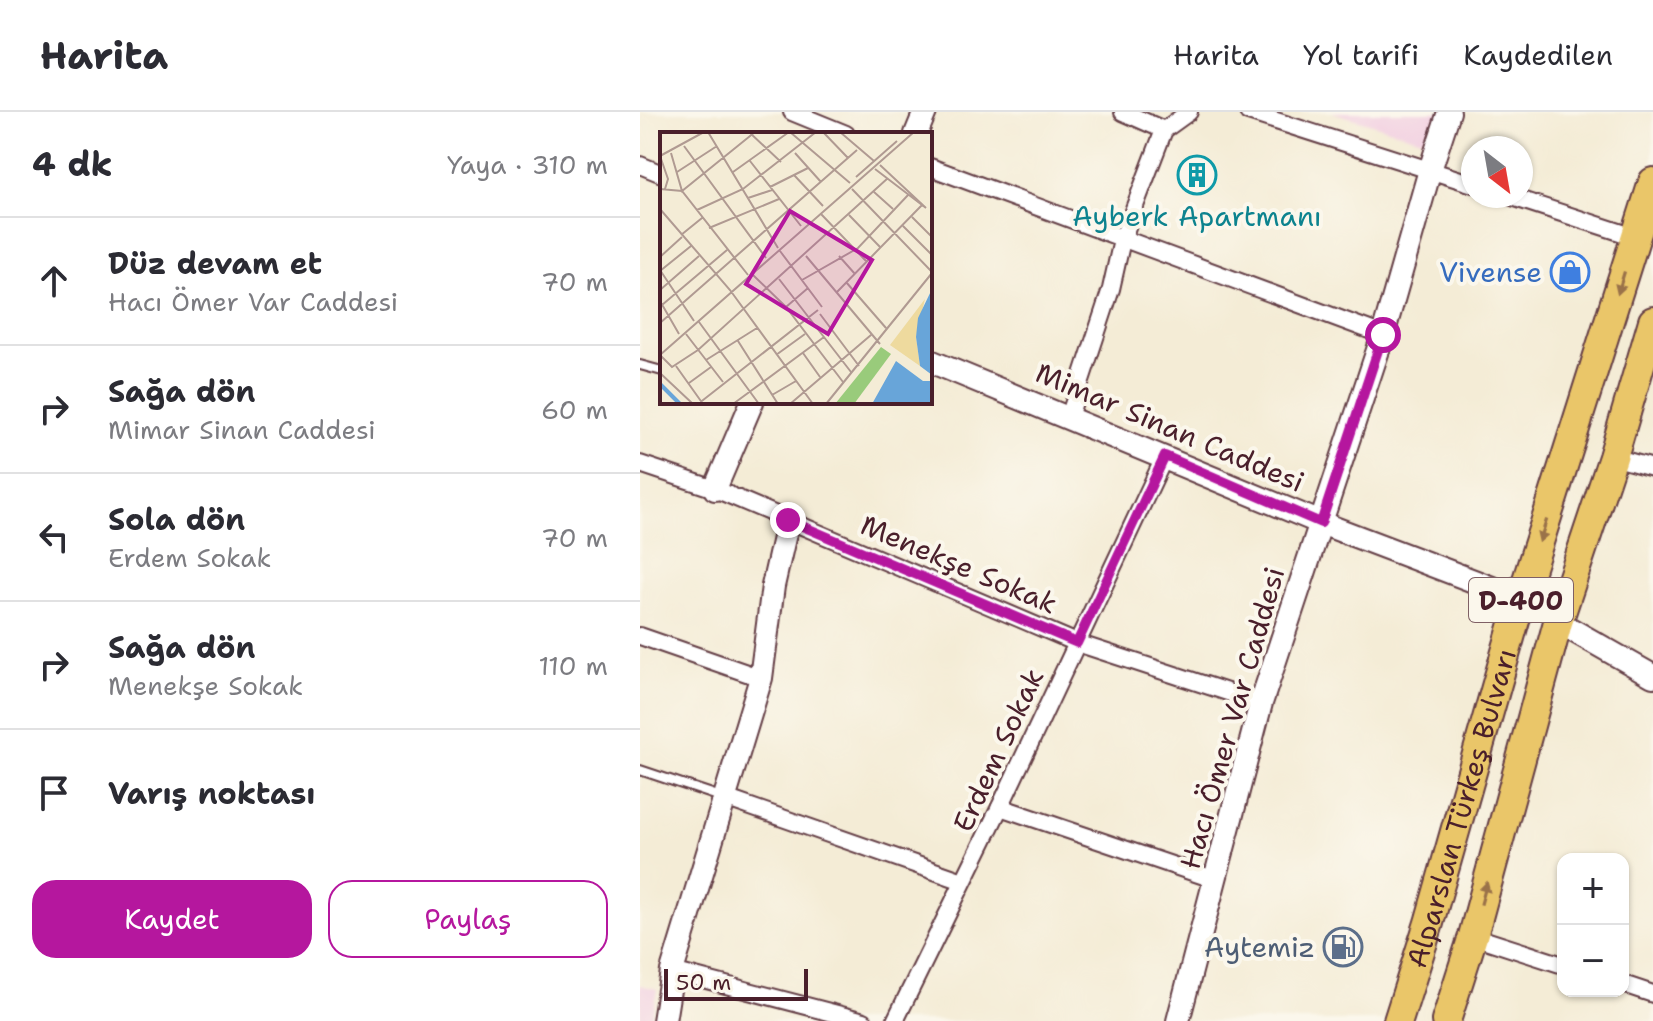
<!DOCTYPE html>
<html lang="tr">
<head>
<meta charset="utf-8">
<style>
  body { margin:0; font-family:"Shantell Sans",sans-serif; background:#f7f7f7; color:#2b2b33 }
  .controls { position:absolute; right:24px; bottom:24px; display:grid; overflow:hidden; border-radius:16px; box-shadow:0 2px 6px #0004 }
  .controls button { width:72px; height:72px; display:grid; place-items:center; padding:0; border:0; border-bottom:2px solid #e1e1e2; background:#fff; color:#2b2b33; font:40px sans-serif }
  .compass { position:absolute; left:821px; top:24px; width:72px; height:72px; border-radius:50%; background:#fff; box-shadow:0 2px 6px #0004; rotate:149deg }
  .scale { position:absolute; left:24px; bottom:20px; width:144px; box-sizing:border-box; padding-left:8px; border:4px solid #4a1f2b; border-top:0; font-size:22px; line-height:28px; white-space:nowrap; color:#4a1f2b; -webkit-text-stroke:6px #fbf7ec; paint-order:stroke }
  .stop { position:absolute; width:24px; height:24px; margin:-18px; border:6px solid #b5179e; border-radius:50%; background:#fff }
  .stop.end { background:#b5179e; border-color:#fff; box-shadow:0 2px 8px #0008 }
  .list { margin:0; padding:0; list-style:none }
  h2 { display:flex; justify-content:space-between; align-items:center; height:104px; margin:0; padding:0 32px; font-size:34px }
  h2 small { font-size:26px; font-weight:400; color:#7c7c81 }
  .list li { display:grid; grid-template-columns:52px 1fr auto; gap:24px; align-items:center; box-sizing:border-box; height:128px; padding:0 32px; border-top:2px solid #e1e1e2 }
  .list b { display:block; font-size:30px; white-space:nowrap }
  .list p { margin:0; font-size:26px; white-space:nowrap; color:#7c7c81 }
  .list em { font-size:26px; font-style:normal; color:#7c7c81 }
  .actions { display:flex; gap:16px; padding:24px 32px }
  .actions a { flex:1; padding:18px 0; border:2px solid #b5179e; border-radius:24px; text-align:center; font-size:28px; color:#b5179e }
  .actions .main { background:#b5179e; color:#fff }
  .icon { flex:none; width:44px; height:44px; fill:none; stroke:currentColor; stroke-width:2; stroke-linecap:round; stroke-linejoin:round }
  .map { position:relative; flex:none; width:1013px; height:909px; overflow:hidden }
  header { display:flex; align-items:center; gap:48px; box-sizing:border-box; height:112px; padding:0 40px; background:#fff; border-bottom:2px solid #e1e1e2 }
  header strong { font-size:38px }
  nav { display:flex; gap:44px; margin-inline-start:auto; font-size:28px }
  main { display:flex }
  aside { flex:1; background:#fff }
  .map>svg:first-child { display:block }
  .built { fill:#f2cfe1 }
  .lines { fill:none; stroke-linecap:round; stroke-linejoin:round }
  .service-casing { stroke:#643e45; stroke-width:12 }
  .minor-casing { stroke:#643e45; stroke-width:20 }
  .tertiary-casing { stroke:#643e45; stroke-width:26 }
  .trunk-casing { stroke:#643e45; stroke-width:32 }
  .service { stroke:#fff; stroke-width:8 }
  .minor { stroke:#fff; stroke-width:16 }
  .tertiary { stroke:#fff; stroke-width:22 }
  .trunk { stroke:#eac669; stroke-width:28 }
  .oneway { fill:#9a724a }
  .route { stroke:#b5179e; stroke-width:10 }
  .labels { text-anchor:middle; dominant-baseline:central; stroke-width:8; stroke-linejoin:round; paint-order:stroke }
  .shield { fill:#fbf7ec; stroke:#7f6065; stroke-width:2 }
  .shield-label { font-size:26px; font-weight:bold; fill:#4a1f2b }
  .culture-label { font-size:28px; fill:#0d838f; stroke:#fbf7ec }
  .shop-label { font-size:28px; fill:#366cbe; stroke:#fbf7ec; text-anchor:end }
  .street-label { font-size:28px; fill:#4a1f2b; stroke:#fbf7ec }
  .service-label { font-size:28px; fill:#4e5e75; stroke:#fbf7ec; text-anchor:end }
  .inset-river { fill:none; stroke:#68a5d9; stroke-width:4 }
  .inset-road { fill:none; stroke:#b09a92; stroke-width:2 }
  .view { fill:#b5179e; fill-opacity:0.15; stroke:#b5179e; stroke-width:4 }
  .inset-edge { fill:none; stroke:#4a1f2b; stroke-width:4 }
</style>
</head>
<body>
<header>
<strong>Harita</strong>
<nav><a>Harita</a><a>Yol tarifi</a><a>Kaydedilen</a></nav>
</header>
<main>
<aside>
<h2>4 dk<small>Yaya · 310 m</small></h2>
<ul class="list">
<li><svg class="icon" aria-label="ahead" viewBox="0 0 24 24"><path d="M12 20V5M6 11l6-6 6 6"/></svg><div><b>Düz devam et</b><p>Hacı Ömer Var Caddesi</p></div><em>70 m</em></li>
<li><svg class="icon" aria-label="right" viewBox="0 0 24 24"><path d="M7 20v-9h11M14 6l5 5-5 5"/></svg><div><b>Sağa dön</b><p>Mimar Sinan Caddesi</p></div><em>60 m</em></li>
<li><svg class="icon" aria-label="left" viewBox="0 0 24 24"><path d="M17 20v-9H6M10 6l-5 5 5 5"/></svg><div><b>Sola dön</b><p>Erdem Sokak</p></div><em>70 m</em></li>
<li><svg class="icon" aria-label="right" viewBox="0 0 24 24"><path d="M7 20v-9h11M14 6l5 5-5 5"/></svg><div><b>Sağa dön</b><p>Menekşe Sokak</p></div><em>110 m</em></li>
<li><svg class="icon" aria-label="arrive" viewBox="0 0 24 24"><path d="M6 21V4h12l-3 4 3 4H6"/></svg><div><b>Varış noktası</b></div></li>
</ul>
<div class="actions"><a class="main">Kaydet</a><a>Paylaş</a></div>
</aside>
<div class="map">
<svg width="1013" height="909" viewBox="0 0 1013 909">
  <rect width="100%" height="100%" fill="#fbf7ec"/>
  <filter id="ink" filterUnits="userSpaceOnUse"><feTurbulence type="fractalNoise" baseFrequency=".0125" numOctaves="2"/><feDisplacementMap in="SourceGraphic" scale="16" xChannelSelector="R" yChannelSelector="G"/><feConvolveMatrix kernelMatrix="1 2 1 2 8 2 1 2 1" color-interpolation-filters="sRGB"/></filter>
  <filter id="wash" filterUnits="userSpaceOnUse"><feTurbulence type="fractalNoise" baseFrequency=".006" numOctaves="4" result="noise"/><feDisplacementMap in="SourceGraphic" scale="32" xChannelSelector="R" yChannelSelector="G"/><feGaussianBlur stdDeviation="1.8" result="paint"/><feColorMatrix in="noise" values="0 0 0 0 0 0 0 0 0 0 0 0 0 0 0 0 0 1.4 0 .05"/><feComposite in="paint" operator="in"/></filter>
  <g filter="url(#wash)">
    <rect width="100%" height="100%" fill="#f4ecd6"/>
    <g class="built">
      <polygon points="692,0 802,0 798,14 782,27"/>
      <polygon points="0,873 17,877 11,909 0,909"/>
    </g>
  </g>
  <g filter="url(#ink)">
    <g class="lines">
      <defs>
        <g id="service">
          <polyline points="0,253 22,259"/>
          <polyline points="0,658 84,686"/>
        </g>
        <g id="minor">
          <polyline points="152,0 206,22"/>
          <polyline points="483,0 524,18 549,0"/>
          <polyline points="608,0 833,72"/>
          <polyline points="0,53 22,62"/>
          <polyline points="290,55 743,223"/>
          <polyline points="869,84 995,125"/>
          <polyline points="429,305 471,177 482,128 524,18"/>
          <polyline points="973,345 1013,356"/>
          <polyline points="0,352 75,377 437,531 621,591"/>
          <polyline points="0,524 121,566"/>
          <polyline points="85,686 323,769"/>
          <polyline points="360,695 576,768"/>
          <polyline points="833,824 923,853"/>
          <polyline points="32,859 224,909"/>
          <polyline points="983,872 1013,882"/>
          <polyline points="255,909 360,695 525,344"/>
        </g>
        <g id="tertiary">
          <polyline points="276,22 285,0"/>
          <polyline points="290,249 681,411 881,487"/>
          <polyline points="75,377 112,290"/>
          <polyline points="918,510 1013,564"/>
          <polyline points="24,909 32,859 121,566 133,474 148,408"/>
          <polyline points="538,909 621,591 743,223 790,58 809,0"/>
        </g>
        <g id="trunk">
          <path id="s1" d="M 758,909 L 789,811 L 881,487 L 1013,70"/>
          <polyline points="806,909 833,824 918,510 973,345 1013,209"/>
        </g>
      </defs>
      <use href="#service" class="service-casing"/>
      <use href="#minor" class="minor-casing"/>
      <use href="#tertiary" class="tertiary-casing"/>
      <use href="#trunk" class="trunk-casing"/>
      <use href="#service" class="service"/>
      <use href="#minor" class="minor"/>
      <use href="#tertiary" class="tertiary"/>
      <use href="#trunk" class="trunk"/>
    </g>
    <defs><path id="oneway-solid" d="M-6-.8H1V-3.2L6.5 0L1 3.2V.8H-6Z" transform="scale(2)"/></defs>
    <g class="oneway">
      <use href="#oneway-solid" transform="translate(981 171) rotate(107)"/>
      <use href="#oneway-solid" transform="translate(903 419) rotate(108)"/>
      <use href="#oneway-solid" transform="translate(844 781) rotate(-75)"/>
    </g>
  </g>
  <g class="lines" filter="url(#ink)">
    <polyline class="route" points="148,408 437,531 525,344 681,411 743,223"/>
  </g>
  <defs>
    <symbol id="building-ring" viewBox="-11 -11 22 22"><circle r="9.5" fill="#fbf7ec" stroke="#0f9aa8" stroke-width="1.5"/><path d="M-4-6H4V6H1V3H-1V6H-4ZM-2.5-4.3h1.7v1.8h-1.7ZM.8-4.3h1.7v1.8H.8ZM-2.5-1h1.7V.8h-1.7ZM.8-1h1.7V.8H.8Z" fill="#0f9aa8"/></symbol>
    <symbol id="shop-ring" viewBox="-11 -11 22 22"><circle r="9.5" fill="#fbf7ec" stroke="#3f7fe0" stroke-width="1.5"/><path d="M-5-2.5h2.3a2.7 3.5 0 0 1 5.4 0H5L5.5 6h-11ZM-1.5-2.5h3a1.5 2.3 0 0 0-3 0Z" fill="#3f7fe0"/></symbol>
    <symbol id="fuel-ring" viewBox="-11 -11 22 22"><circle r="9.5" fill="#fbf7ec" stroke="#5c6f8a" stroke-width="1.5"/><path d="M-5.5-6h7V0h2V4h1.3V-2.5L3-4.5l.8-.8L6-3V5H2.5V1h-1V6h-7ZM-4.2-4.7v3.2H.2V-4.7Z" fill="#5c6f8a"/></symbol>
  </defs>
  <g fill-rule="evenodd">
    <use href="#building-ring" x="535" y="41" width="44" height="44"/>
    <use href="#shop-ring" x="908" y="138" width="44" height="44"/>
    <use href="#fuel-ring" x="681" y="813" width="44" height="44"/>
  </g>
  <g class="labels">
    <rect class="shield" x="829" y="466" width="104" height="44" rx="6"/>
    <g class="shield-label">
      <text x="881" y="488">D-400</text>
    </g>
    <g class="culture-label">
      <text x="557" y="104">Ayberk Apartmanı</text>
    </g>
    <g class="shop-label">
      <text x="902" y="160">Vivense</text>
    </g>
    <g class="street-label">
      <text transform="translate(530 315) rotate(23)">Mimar Sinan Caddesi</text>
      <text transform="translate(319 452) rotate(23)">Menekşe Sokak</text>
      <text transform="translate(592 606) rotate(-74)">Hacı Ömer Var Caddesi</text>
      <text transform="translate(358 638) rotate(-65)">Erdem Sokak</text>
      <text stroke="none"><textPath href="#s1" startOffset="222">Alparslan Türkeş Bulvarı</textPath></text>
    </g>
    <g class="service-label">
      <text x="675" y="835">Aytemiz</text>
    </g>
  </g>
  <g transform="translate(20 20)">
    <rect width="272" height="272" fill="#f4ecd6"/>
    <path d="M 265,167 L 256,205 L 260,234 L 230,213 Z" fill="#eeda9e"/>
    <path d="M 221,215 L 231,222 L 194,272 L 175,272 Z" fill="#99cb7b"/>
    <path d="M 272,157 L 272,243 L 260,234 L 256,205 L 258,186 ZM 236,229 L 263,249 L 271,249 L 272,272 L 212,272 Z" fill="#68a5d9"/>
    <path class="inset-river" d="M 0,252 L 20,272"/>
    <path class="inset-road" d="M 48,0 L 118,116M 89,0 L 121,30M 130,0 L 190,51M 163,0 L 188,26M 180,0 L 214,29M 24,14 L 106,126M 11,21 L 22,59 L 95,0M 135,21 L 161,50M 0,24 L 44,0M 0,24 L 8,47 L 5,57M 90,29 L 141,94M 215,37 L 266,76 L 220,33M 17,40 L 57,14M 73,40 L 129,0M 134,43 L 163,74M 196,45 L 237,9M 110,55 L 148,36M 0,57 L 22,59 L 88,143M 192,57 L 272,140M 214,60 L 233,77M 88,66 L 112,58M 0,77 L 70,158 L 153,272M 37,78 L 83,57 L 156,0M 161,82 L 207,130M 189,83 L 221,116M 252,85 L 272,105M 243,94 L 272,123M 49,96 L 119,67M 21,103 L 42,86M 120,119 L 162,175M 146,124 L 220,212M 179,124 L 195,142M 0,125 L 22,105M 0,138 L 34,189M 0,139 L 31,114M 93,143 L 126,175 L 183,250M 119,147 L 191,240M 142,148 L 198,116 L 249,62M 186,150 L 226,196M 0,158 L 39,124M 176,161 L 262,73M 0,169 L 19,202M 2,173 L 67,118M 126,175 L 148,156M 160,182 L 199,234M 39,190 L 99,272M 0,191 L 197,18M 26,202 L 63,250M 78,209 L 118,272M 143,221 L 160,245M 0,223 L 12,235 L 38,218 L 228,46M 0,223 L 254,0M 116,223 L 145,202M 46,228 L 97,196M 16,234 L 43,272M 0,241 L 33,272M 29,251 L 51,235M 112,263 L 136,249M 38,272 L 158,178M 73,272 L 164,205M 130,272 L 211,203M 166,272 L 272,141"/>
    <path class="view" d="M 130,79 L 212,128 L 168,202 L 86,152 Z"/>
    <rect width="272" height="272" class="inset-edge"/>
  </g>
</svg>
<div class="controls">
<button>+</button>
<button>−</button>
</div>
<svg class="compass" viewBox="-18 -18 36 36"><path d="M0-13l5 13h-10z" fill="#e53935"/><path d="M0 13l5-13h-10z" fill="#7c7c81"/></svg>
<div class="scale">50 m</div>
<div class="stop" style="left:743px;top:223px"></div>
<div class="stop end" style="left:148px;top:408px"></div>
</div>
</main>
</body>
</html>
